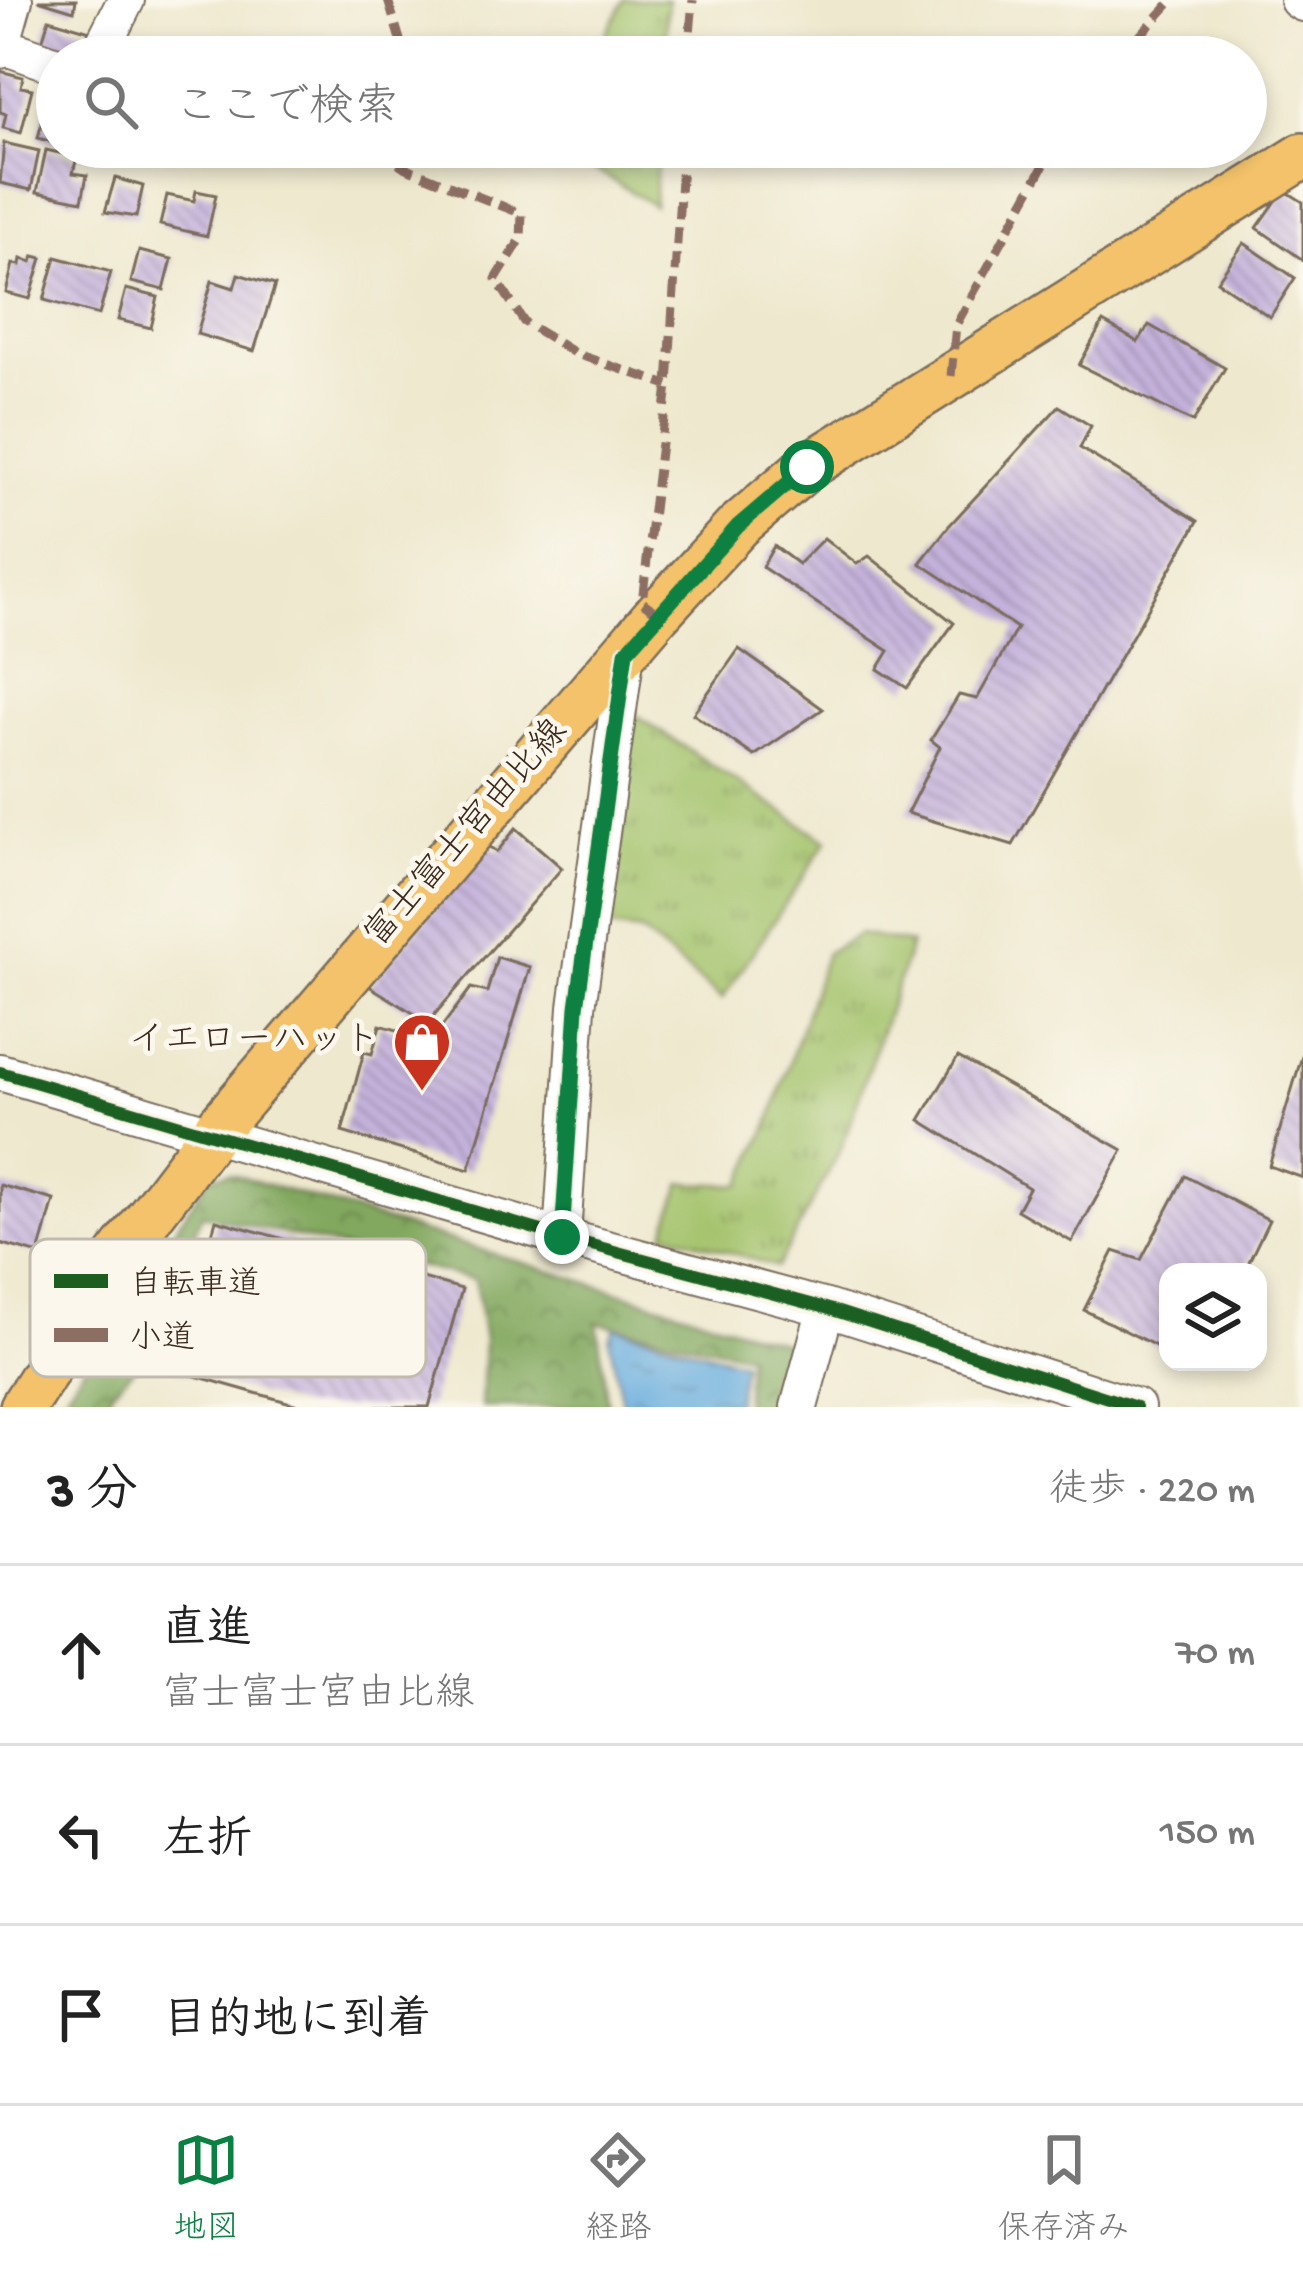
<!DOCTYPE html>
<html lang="ja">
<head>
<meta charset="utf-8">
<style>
  body { margin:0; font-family:"Gochi Hand","Klee One",sans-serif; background:#f6f6f6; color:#222 }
  .controls { position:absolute; right:36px; bottom:36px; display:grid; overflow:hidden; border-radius:24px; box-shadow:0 6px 18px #0003 }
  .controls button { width:108px; height:108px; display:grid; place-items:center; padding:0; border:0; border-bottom:3px solid #e0e0e0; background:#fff; color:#222; font:60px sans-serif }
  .stop { position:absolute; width:36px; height:36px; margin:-27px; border:9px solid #0b8043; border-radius:50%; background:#fff }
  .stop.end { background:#0b8043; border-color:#fff; box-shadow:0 3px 12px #0008 }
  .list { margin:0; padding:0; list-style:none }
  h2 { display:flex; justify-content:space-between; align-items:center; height:156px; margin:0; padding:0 48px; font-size:51px }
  h2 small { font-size:39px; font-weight:400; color:#767676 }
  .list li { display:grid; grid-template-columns:78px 1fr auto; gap:36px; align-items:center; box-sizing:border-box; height:180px; padding:0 48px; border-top:3px solid #e0e0e0 }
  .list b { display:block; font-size:45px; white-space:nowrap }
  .list p { margin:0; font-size:39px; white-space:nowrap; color:#767676 }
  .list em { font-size:39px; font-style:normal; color:#767676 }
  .icon { flex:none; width:66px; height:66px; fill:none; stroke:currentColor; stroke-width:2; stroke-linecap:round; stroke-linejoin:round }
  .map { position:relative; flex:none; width:1303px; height:1407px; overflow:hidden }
  .search { position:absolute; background:#fff; box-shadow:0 6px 18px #0003; left:36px; right:36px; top:36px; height:132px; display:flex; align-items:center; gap:30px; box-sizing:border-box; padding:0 42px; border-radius:66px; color:#767676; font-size:45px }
  .sheet { height:696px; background:#fff }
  nav { display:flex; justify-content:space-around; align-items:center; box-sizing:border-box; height:168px; border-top:3px solid #e0e0e0; background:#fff; font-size:33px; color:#767676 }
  nav a { display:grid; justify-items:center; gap:6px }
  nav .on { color:#0b8043 }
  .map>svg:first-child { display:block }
  .grass { fill:url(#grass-tufts); stroke:#6f7644; stroke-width:3 }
  .forest { fill:url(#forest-crowns); stroke:#5e693e; stroke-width:3 }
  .water { fill:url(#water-ripples); stroke:#526c7e; stroke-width:3 }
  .building { fill:url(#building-back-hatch) }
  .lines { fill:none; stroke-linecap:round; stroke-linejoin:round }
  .minor-casing { stroke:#7a6c5c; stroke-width:40 }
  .major-casing { stroke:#7a6c5c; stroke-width:50 }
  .minor { stroke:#fff; stroke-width:36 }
  .major { stroke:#f3c26a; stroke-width:45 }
  .quiet { stroke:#8d6e63; stroke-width:9; stroke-dasharray:18 9; stroke-linecap:butt }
  .cycleway-casing { stroke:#fbf7ec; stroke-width:20 }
  .cycleway { stroke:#1b5e20; stroke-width:12 }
  .route { stroke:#0b8043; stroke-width:15 }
  .labels { text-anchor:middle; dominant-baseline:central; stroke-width:10; stroke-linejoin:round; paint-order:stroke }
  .street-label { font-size:36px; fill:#3b2a1e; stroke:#fbf7ec }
  .poi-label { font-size:36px; fill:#3b2a1e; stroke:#fbf7ec; text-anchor:end }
  .key { fill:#fbf7ec; stroke:#c1baae; stroke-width:3 }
  .key-label { font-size:33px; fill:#3b2a1e }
</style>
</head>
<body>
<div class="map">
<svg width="1303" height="1407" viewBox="0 0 1303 1407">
  <defs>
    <pattern id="grass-tufts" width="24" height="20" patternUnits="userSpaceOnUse" patternTransform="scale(3)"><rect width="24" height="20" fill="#a3c26a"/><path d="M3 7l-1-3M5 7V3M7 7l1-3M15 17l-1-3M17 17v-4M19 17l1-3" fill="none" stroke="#869e57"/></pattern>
    <pattern id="forest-crowns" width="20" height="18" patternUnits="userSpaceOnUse" patternTransform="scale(3)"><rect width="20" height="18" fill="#82a85e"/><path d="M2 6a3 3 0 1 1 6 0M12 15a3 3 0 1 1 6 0" fill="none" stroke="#6c894d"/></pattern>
    <pattern id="water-ripples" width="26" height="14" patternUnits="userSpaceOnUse" patternTransform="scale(3)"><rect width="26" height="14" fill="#69adde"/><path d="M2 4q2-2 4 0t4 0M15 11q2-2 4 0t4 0" fill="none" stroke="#588db3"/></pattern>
    <pattern id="building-back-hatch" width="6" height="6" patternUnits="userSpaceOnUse" patternTransform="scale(3)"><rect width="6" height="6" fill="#c5b2dc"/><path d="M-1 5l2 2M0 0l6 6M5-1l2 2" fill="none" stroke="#a191b2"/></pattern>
  </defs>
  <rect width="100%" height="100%" fill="#fbf7ec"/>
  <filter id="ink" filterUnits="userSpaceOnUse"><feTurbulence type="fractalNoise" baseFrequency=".00833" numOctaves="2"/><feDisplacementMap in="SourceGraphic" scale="24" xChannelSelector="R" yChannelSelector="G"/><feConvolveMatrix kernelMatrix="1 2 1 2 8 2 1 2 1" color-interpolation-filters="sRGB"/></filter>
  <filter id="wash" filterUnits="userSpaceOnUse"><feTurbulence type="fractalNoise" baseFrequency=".004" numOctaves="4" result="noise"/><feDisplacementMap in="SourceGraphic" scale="48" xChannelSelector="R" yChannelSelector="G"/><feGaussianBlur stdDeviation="2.7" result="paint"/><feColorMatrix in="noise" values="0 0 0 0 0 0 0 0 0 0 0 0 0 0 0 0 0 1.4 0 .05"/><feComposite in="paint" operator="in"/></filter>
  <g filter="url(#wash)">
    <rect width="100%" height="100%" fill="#eee8ce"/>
    <g class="grass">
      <polygon points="624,0 668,0 664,57 594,57"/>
      <polygon points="559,147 658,147 654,206"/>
      <polygon points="634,714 827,841 722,999 641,932 610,928"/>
      <polygon points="859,934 911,944 841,1149 777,1267 665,1232 682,1183 741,1185 770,1122 826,953"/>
    </g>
    <polygon class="forest" points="229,1173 786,1343 772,1407 744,1407 748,1355 597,1322 608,1407 481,1407 484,1340 475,1280 202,1214 146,1356 112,1390 105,1407 57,1407 210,1176"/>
    <polygon class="water" points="615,1327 743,1362 735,1407 623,1407 609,1338"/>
    <g id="blocks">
      <g class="building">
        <polygon points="38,0 76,0 74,11"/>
        <polygon points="49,19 97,33 90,57 61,57 39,51"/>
        <polygon points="0,71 23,77 21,87 32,89 21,133 3,128 6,114 0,112"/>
        <polygon points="46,106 57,109 57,143 38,138"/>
        <polygon points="4,143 39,151 31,190 0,183"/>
        <polygon points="46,150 77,157 73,173 87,175 82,201 37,192"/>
        <polygon points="115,178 143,186 136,217 105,212"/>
        <polygon points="1284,190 1303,202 1303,260 1257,228"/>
        <polygon points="196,191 216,195 207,236 160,225 167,195 194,201"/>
        <polygon points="1244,243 1295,278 1270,317 1217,281"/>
        <polygon points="139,251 172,259 164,290 131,282"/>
        <polygon points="34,256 42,258 30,299 6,293 13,264 20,265 21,259 32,262"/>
        <polygon points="56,257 111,272 99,315 44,300"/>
        <polygon points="238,274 275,285 254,351 197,334 212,281 234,288"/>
        <polygon points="126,289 158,297 151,328 118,320"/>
        <polygon points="1103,322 1138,342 1149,325 1225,368 1193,422 1079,365"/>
        <polygon points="1059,406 1091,426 1080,448 1198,521 1013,845 907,813 940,747 931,740 959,695 977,699 1017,628 920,563 948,527"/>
        <polygon points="824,538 857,564 869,556 954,623 907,688 878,669 889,651 762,567 774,546 798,564"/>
        <polygon points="739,649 823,709 754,756 693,714"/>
        <polygon points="516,828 562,868 428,1022 369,986 488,846 497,852"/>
        <polygon points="497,957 530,967 469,1170 342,1132 364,1052 372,1054 380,1025 432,1040 471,988 487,992"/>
        <polygon points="1302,1056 1303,1057 1303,1178 1269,1166"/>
        <polygon points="958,1057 1123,1150 1072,1242 1017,1210 1029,1188 920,1120"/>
        <polygon points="1185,1176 1269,1220 1244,1272 1168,1272 1168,1352 1084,1310 1114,1251 1141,1260"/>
        <polygon points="0,1185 54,1200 39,1254 0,1243"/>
        <polygon points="216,1220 462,1289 429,1407 305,1407 174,1370"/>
      </g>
    </g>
  </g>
  <g filter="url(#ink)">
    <use href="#blocks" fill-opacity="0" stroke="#7a6c5c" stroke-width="3"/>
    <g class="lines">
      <defs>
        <g id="minor">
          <polyline points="1298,0 1303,3"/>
          <polyline points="3,46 57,65"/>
          <polyline points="0,50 14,0"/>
          <polyline points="97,57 126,0"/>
          <polyline points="0,1072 562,1237 826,1308 1136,1407"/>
          <polyline points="562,1237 577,1007 626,652"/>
          <polyline points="799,1407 826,1308"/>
        </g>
        <polyline id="major" points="23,1407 116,1260 213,1133 658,613 738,526 807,467 1303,156"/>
      </defs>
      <use href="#minor" class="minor-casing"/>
      <use href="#major" class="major-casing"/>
      <use href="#minor" class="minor"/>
      <use href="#major" class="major"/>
      <g class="quiet">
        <polyline points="388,0 401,43 393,57"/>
        <polyline points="688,57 693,0"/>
        <polyline points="1120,57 1173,0"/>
        <polyline points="377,147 404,167 522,214 521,239 496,279 524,322 576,354 668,385"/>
        <polyline points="951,376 956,325 1054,147"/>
        <polyline points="658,613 642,602 668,385 683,147"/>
      </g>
      <defs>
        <g id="cycleway">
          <polyline points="0,1072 562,1237 826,1308 1136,1407"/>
          <polyline points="562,1237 577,1007 626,652"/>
        </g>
      </defs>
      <use href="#cycleway" class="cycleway-casing"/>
      <use href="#cycleway" class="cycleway"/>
    </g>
  </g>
  <g class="lines" filter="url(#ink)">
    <polyline class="route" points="562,1237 577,1007 626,652 738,526 807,467"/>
  </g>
  <defs>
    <symbol id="shop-pin" viewBox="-11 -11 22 30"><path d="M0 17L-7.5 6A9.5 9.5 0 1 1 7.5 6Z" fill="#c8321e" stroke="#fbf7ec"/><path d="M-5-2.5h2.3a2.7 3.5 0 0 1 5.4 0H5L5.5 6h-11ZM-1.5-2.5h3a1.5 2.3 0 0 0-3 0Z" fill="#fff"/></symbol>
  </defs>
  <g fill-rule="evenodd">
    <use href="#shop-pin" x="389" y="1009" width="66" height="90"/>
  </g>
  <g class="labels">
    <g class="street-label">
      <text transform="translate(468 835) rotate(-49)">富士富士宮由比線</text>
    </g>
    <g class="poi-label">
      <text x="380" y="1042">イエローハット</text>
    </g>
  </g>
  <rect x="30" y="1239" width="396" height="138" rx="18" class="key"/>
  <rect x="54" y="1274" width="54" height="14" fill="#1b5e20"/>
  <rect x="54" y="1328" width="54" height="14" fill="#8d6e63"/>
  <g class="key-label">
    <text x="129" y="1293">自転車道</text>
    <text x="129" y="1347">小道</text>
  </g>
</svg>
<div class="controls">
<button><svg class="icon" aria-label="layers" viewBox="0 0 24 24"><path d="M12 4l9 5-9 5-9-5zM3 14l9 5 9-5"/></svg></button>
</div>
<div class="stop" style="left:807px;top:467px"></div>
<div class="stop end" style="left:562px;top:1237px"></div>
<div class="search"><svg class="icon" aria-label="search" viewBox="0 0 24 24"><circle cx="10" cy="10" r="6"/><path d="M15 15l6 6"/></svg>ここで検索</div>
</div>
<section class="sheet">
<h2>3 分<small>徒歩 · 220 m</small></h2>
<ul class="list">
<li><svg class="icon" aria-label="ahead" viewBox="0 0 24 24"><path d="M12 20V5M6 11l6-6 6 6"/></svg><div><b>直進</b><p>富士富士宮由比線</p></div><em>70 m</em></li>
<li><svg class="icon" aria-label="left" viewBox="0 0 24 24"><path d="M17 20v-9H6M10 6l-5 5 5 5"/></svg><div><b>左折</b></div><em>150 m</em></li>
<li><svg class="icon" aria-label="arrive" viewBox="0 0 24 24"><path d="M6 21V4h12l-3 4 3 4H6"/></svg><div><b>目的地に到着</b></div></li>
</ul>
</section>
<nav>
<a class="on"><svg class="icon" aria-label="map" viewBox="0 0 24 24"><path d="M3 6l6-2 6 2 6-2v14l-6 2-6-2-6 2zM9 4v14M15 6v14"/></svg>地図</a>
<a><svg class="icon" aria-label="directions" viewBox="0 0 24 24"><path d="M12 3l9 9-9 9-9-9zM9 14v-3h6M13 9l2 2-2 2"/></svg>経路</a>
<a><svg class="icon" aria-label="saved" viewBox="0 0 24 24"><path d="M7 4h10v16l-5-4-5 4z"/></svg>保存済み</a>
</nav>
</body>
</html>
